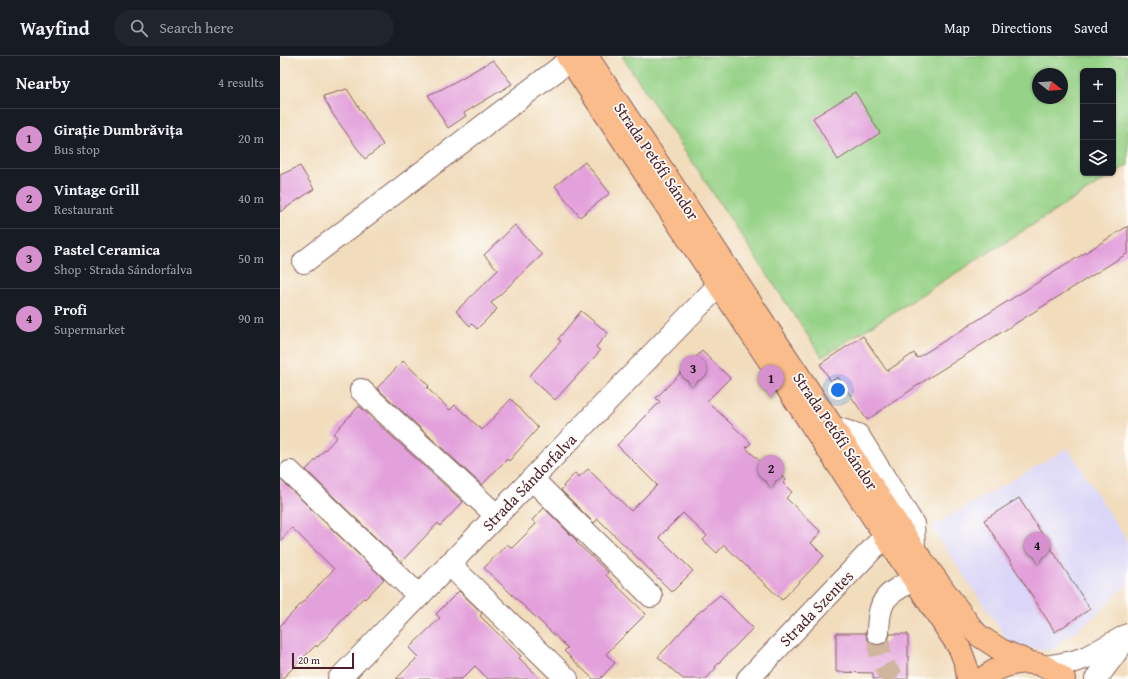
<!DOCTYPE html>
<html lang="en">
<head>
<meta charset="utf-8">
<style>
  body { margin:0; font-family:"Gentium Book Plus",serif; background:#20242c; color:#f1f3f6 }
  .controls { position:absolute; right:12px; top:12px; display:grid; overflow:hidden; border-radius:6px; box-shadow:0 1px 3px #0004 }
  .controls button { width:36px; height:36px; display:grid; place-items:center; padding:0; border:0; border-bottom:1px solid #363941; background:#171b24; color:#f1f3f6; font:20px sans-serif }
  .compass { position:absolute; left:752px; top:12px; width:36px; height:36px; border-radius:50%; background:#171b24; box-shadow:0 1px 3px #0004; rotate:107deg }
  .scale { position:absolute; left:12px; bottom:10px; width:62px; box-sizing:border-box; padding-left:4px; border:2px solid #4a1f2b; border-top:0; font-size:11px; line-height:14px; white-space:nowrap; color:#4a1f2b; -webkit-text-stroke:3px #fdfcf7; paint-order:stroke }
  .you { position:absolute; left:558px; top:334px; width:14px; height:14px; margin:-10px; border:3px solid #fff; border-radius:50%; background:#1a73e8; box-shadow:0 0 0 6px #1a73e833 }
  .badge { display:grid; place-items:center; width:26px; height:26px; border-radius:50%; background:#d690ce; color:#111; font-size:13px; font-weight:700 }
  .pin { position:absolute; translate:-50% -33px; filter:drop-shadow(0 1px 2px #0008) }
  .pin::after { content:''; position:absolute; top:21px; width:14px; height:12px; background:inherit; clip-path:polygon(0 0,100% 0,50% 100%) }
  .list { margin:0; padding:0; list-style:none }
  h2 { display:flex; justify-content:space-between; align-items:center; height:52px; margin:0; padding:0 16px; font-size:17px }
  h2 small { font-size:13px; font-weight:400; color:#9ea1a6 }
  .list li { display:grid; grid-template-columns:26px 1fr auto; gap:12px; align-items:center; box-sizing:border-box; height:60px; padding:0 16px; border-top:1px solid #363941 }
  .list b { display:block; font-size:15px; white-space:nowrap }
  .list p { margin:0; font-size:13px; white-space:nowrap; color:#9ea1a6 }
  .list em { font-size:13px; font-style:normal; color:#9ea1a6 }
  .icon { flex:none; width:22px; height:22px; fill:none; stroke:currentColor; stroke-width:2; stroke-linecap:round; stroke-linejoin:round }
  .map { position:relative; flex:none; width:848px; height:623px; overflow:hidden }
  header { display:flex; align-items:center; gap:24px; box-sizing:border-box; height:56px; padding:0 20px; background:#171b24; border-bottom:1px solid #363941 }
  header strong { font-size:19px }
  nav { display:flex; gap:22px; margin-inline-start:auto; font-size:14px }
  .search { width:280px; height:36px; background:#20242c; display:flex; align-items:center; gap:10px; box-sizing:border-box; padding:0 14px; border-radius:22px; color:#9ea1a6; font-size:15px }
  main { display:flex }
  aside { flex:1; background:#171b24 }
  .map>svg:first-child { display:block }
  .built { fill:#dbd6f7 }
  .green { fill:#96d287; stroke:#707859; fill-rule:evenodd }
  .building { fill:#e3a1dc }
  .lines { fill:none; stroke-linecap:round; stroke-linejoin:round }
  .minor-tunnel { stroke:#d0b69e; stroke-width:22; stroke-dasharray:22 11; stroke-linecap:butt }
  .minor-casing { stroke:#84615d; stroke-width:24 }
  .major-casing { stroke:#84615d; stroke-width:24 }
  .minor { stroke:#fff; stroke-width:22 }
  .major { stroke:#fabc8b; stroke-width:22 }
  .labels { text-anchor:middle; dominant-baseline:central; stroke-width:3.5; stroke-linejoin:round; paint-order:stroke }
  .street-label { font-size:16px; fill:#4a1f2b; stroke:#fdfcf7 }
</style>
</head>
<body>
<header>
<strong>Wayfind</strong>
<div class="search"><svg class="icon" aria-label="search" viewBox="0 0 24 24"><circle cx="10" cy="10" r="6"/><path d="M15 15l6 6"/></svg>Search here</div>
<nav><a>Map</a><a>Directions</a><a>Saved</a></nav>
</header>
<main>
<aside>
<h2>Nearby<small>4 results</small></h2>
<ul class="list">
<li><span class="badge">1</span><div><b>Girație Dumbrăvița</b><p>Bus stop</p></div><em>20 m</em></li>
<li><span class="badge">2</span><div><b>Vintage Grill</b><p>Restaurant</p></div><em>40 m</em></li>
<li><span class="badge">3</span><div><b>Pastel Ceramica</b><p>Shop · Strada Sándorfalva</p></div><em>50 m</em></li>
<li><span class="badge">4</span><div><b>Profi</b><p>Supermarket</p></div><em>90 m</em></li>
</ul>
</aside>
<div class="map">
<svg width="848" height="623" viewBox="0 0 848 623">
  <rect width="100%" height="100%" fill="#fdfcf7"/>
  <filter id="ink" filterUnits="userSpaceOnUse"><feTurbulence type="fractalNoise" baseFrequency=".025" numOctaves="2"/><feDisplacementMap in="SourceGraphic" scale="8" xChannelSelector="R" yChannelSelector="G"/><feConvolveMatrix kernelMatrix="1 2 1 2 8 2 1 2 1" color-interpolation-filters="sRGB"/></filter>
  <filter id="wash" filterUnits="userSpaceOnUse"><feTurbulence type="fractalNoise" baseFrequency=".012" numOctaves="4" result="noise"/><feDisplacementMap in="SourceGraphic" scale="16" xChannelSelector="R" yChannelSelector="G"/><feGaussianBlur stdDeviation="0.9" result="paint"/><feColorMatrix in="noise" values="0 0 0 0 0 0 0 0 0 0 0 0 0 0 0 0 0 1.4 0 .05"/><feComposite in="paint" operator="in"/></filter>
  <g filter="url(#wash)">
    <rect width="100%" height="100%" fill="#f1dcbb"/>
    <polygon class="built" points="788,392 848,487 848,527 817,558 772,594 745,591 729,586 651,471"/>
    <path class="green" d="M 342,0 L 848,0 L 848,109 L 542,301 ZM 803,15 L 833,15 L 833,117 L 803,117 ZM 758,18 L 782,18 L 782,42 L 758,42 Z"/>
    <g id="blocks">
      <g class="building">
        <polygon points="213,4 232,28 184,57 186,60 168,72 148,39 164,32"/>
        <polygon points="67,33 103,89 85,103 54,60 43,40"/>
        <polygon points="575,36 600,77 558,104 533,62"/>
        <polygon points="305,106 330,137 300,161 275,130"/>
        <polygon points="20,110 34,133 0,156 0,119"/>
        <polygon points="235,169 262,199 211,247 217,253 197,273 192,268 190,270 176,255 218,214 204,199"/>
        <polygon points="848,170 848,197 650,321 587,364 558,321 551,325 540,308 583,280 607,315 634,297 637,302"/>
        <polygon points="301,255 328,277 316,291 320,295 275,344 249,320 281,285 278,283"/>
        <polygon points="422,295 450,322 427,345 471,387 466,392 490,415 493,412 506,424 503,427 512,436 506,442 541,476 531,487 544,500 502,544 444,489 437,497 423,484 427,480 403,457 379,481 413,515 392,536 318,463 314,467 281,434 284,431 283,430 295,417 299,421 308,413 351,455 377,429 337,389 380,346 376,342"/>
        <polygon points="123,305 149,330 147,332 170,354 175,349 202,374 231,343 258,372 229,405 227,403 202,429 97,332"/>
        <polygon points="79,350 183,446 160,470 158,467 121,506 26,414 57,381 53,378"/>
        <polygon points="0,423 104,523 85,543 83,542 37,591 36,589 2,623 0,623 0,570 54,513 12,472 0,485"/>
        <polygon points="739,442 810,553 775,576 704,464"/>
        <polygon points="264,452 297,485 296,486 328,516 326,519 366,558 326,598 335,607 320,623 313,623 284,595 288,592 204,512 227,488 232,492 256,468 252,464"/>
        <polygon points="179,535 202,557 200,560 241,600 239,602 261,623 208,623 195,610 182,623 116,623 138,601 129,592 160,562 156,558"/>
        <polygon points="440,539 473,572 435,611 436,612 426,623 403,623 378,601 417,558"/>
        <polygon points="556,577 586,577 587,583 591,587 598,589 604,588 608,584 610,578 628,578 628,623 593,623 593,617 556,616"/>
      </g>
    </g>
  </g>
  <g filter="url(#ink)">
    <use href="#blocks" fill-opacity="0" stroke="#84615d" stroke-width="1"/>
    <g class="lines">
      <path class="minor-tunnel" d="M 598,577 C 600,596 599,610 615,623"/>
      <defs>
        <g id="minor">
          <polyline points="24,206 290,4"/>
          <polyline points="81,334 217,460"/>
          <polyline points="555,372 578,379 633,468 634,493"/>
          <polyline points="10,416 139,540"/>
          <polyline points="252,423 371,540"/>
          <polyline points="169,508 287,623"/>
          <path d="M 598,577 C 599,542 605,539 635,523"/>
          <polyline points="765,611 793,606 807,601 848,579"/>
          <polyline points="59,623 439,229"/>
          <polyline points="468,623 605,480"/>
          <polyline points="816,623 845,584"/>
        </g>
        <g id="major">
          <polyline points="287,0 680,593 686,609 688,623"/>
          <polyline points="307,0 634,493 691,571 698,579 721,594 749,606"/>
          <path d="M 702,623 C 720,609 744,601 766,611 C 772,614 778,619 784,623"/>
        </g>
      </defs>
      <use href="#minor" class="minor-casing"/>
      <use href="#major" class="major-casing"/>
      <use href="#minor" class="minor"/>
      <use href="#major" class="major"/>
    </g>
  </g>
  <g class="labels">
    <g class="street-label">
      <text transform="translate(377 105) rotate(56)">Strada Petőfi Sándor</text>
      <text transform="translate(556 375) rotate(56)">Strada Petőfi Sándor</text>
      <text transform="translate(249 426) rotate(-46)">Strada Sándorfalva</text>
      <text transform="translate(536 552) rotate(-46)">Strada Szentes</text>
    </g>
  </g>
</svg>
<div class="controls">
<button>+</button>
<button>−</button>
<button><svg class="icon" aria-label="layers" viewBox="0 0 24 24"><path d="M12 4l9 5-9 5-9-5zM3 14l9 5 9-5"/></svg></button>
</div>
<svg class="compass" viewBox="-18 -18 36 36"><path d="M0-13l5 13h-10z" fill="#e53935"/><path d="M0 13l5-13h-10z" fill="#9ea1a6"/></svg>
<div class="scale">20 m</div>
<div class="you"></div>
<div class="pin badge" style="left:491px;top:342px">1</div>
<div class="pin badge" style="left:491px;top:432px">2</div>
<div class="pin badge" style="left:413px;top:332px">3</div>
<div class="pin badge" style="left:757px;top:509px">4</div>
</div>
</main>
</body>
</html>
